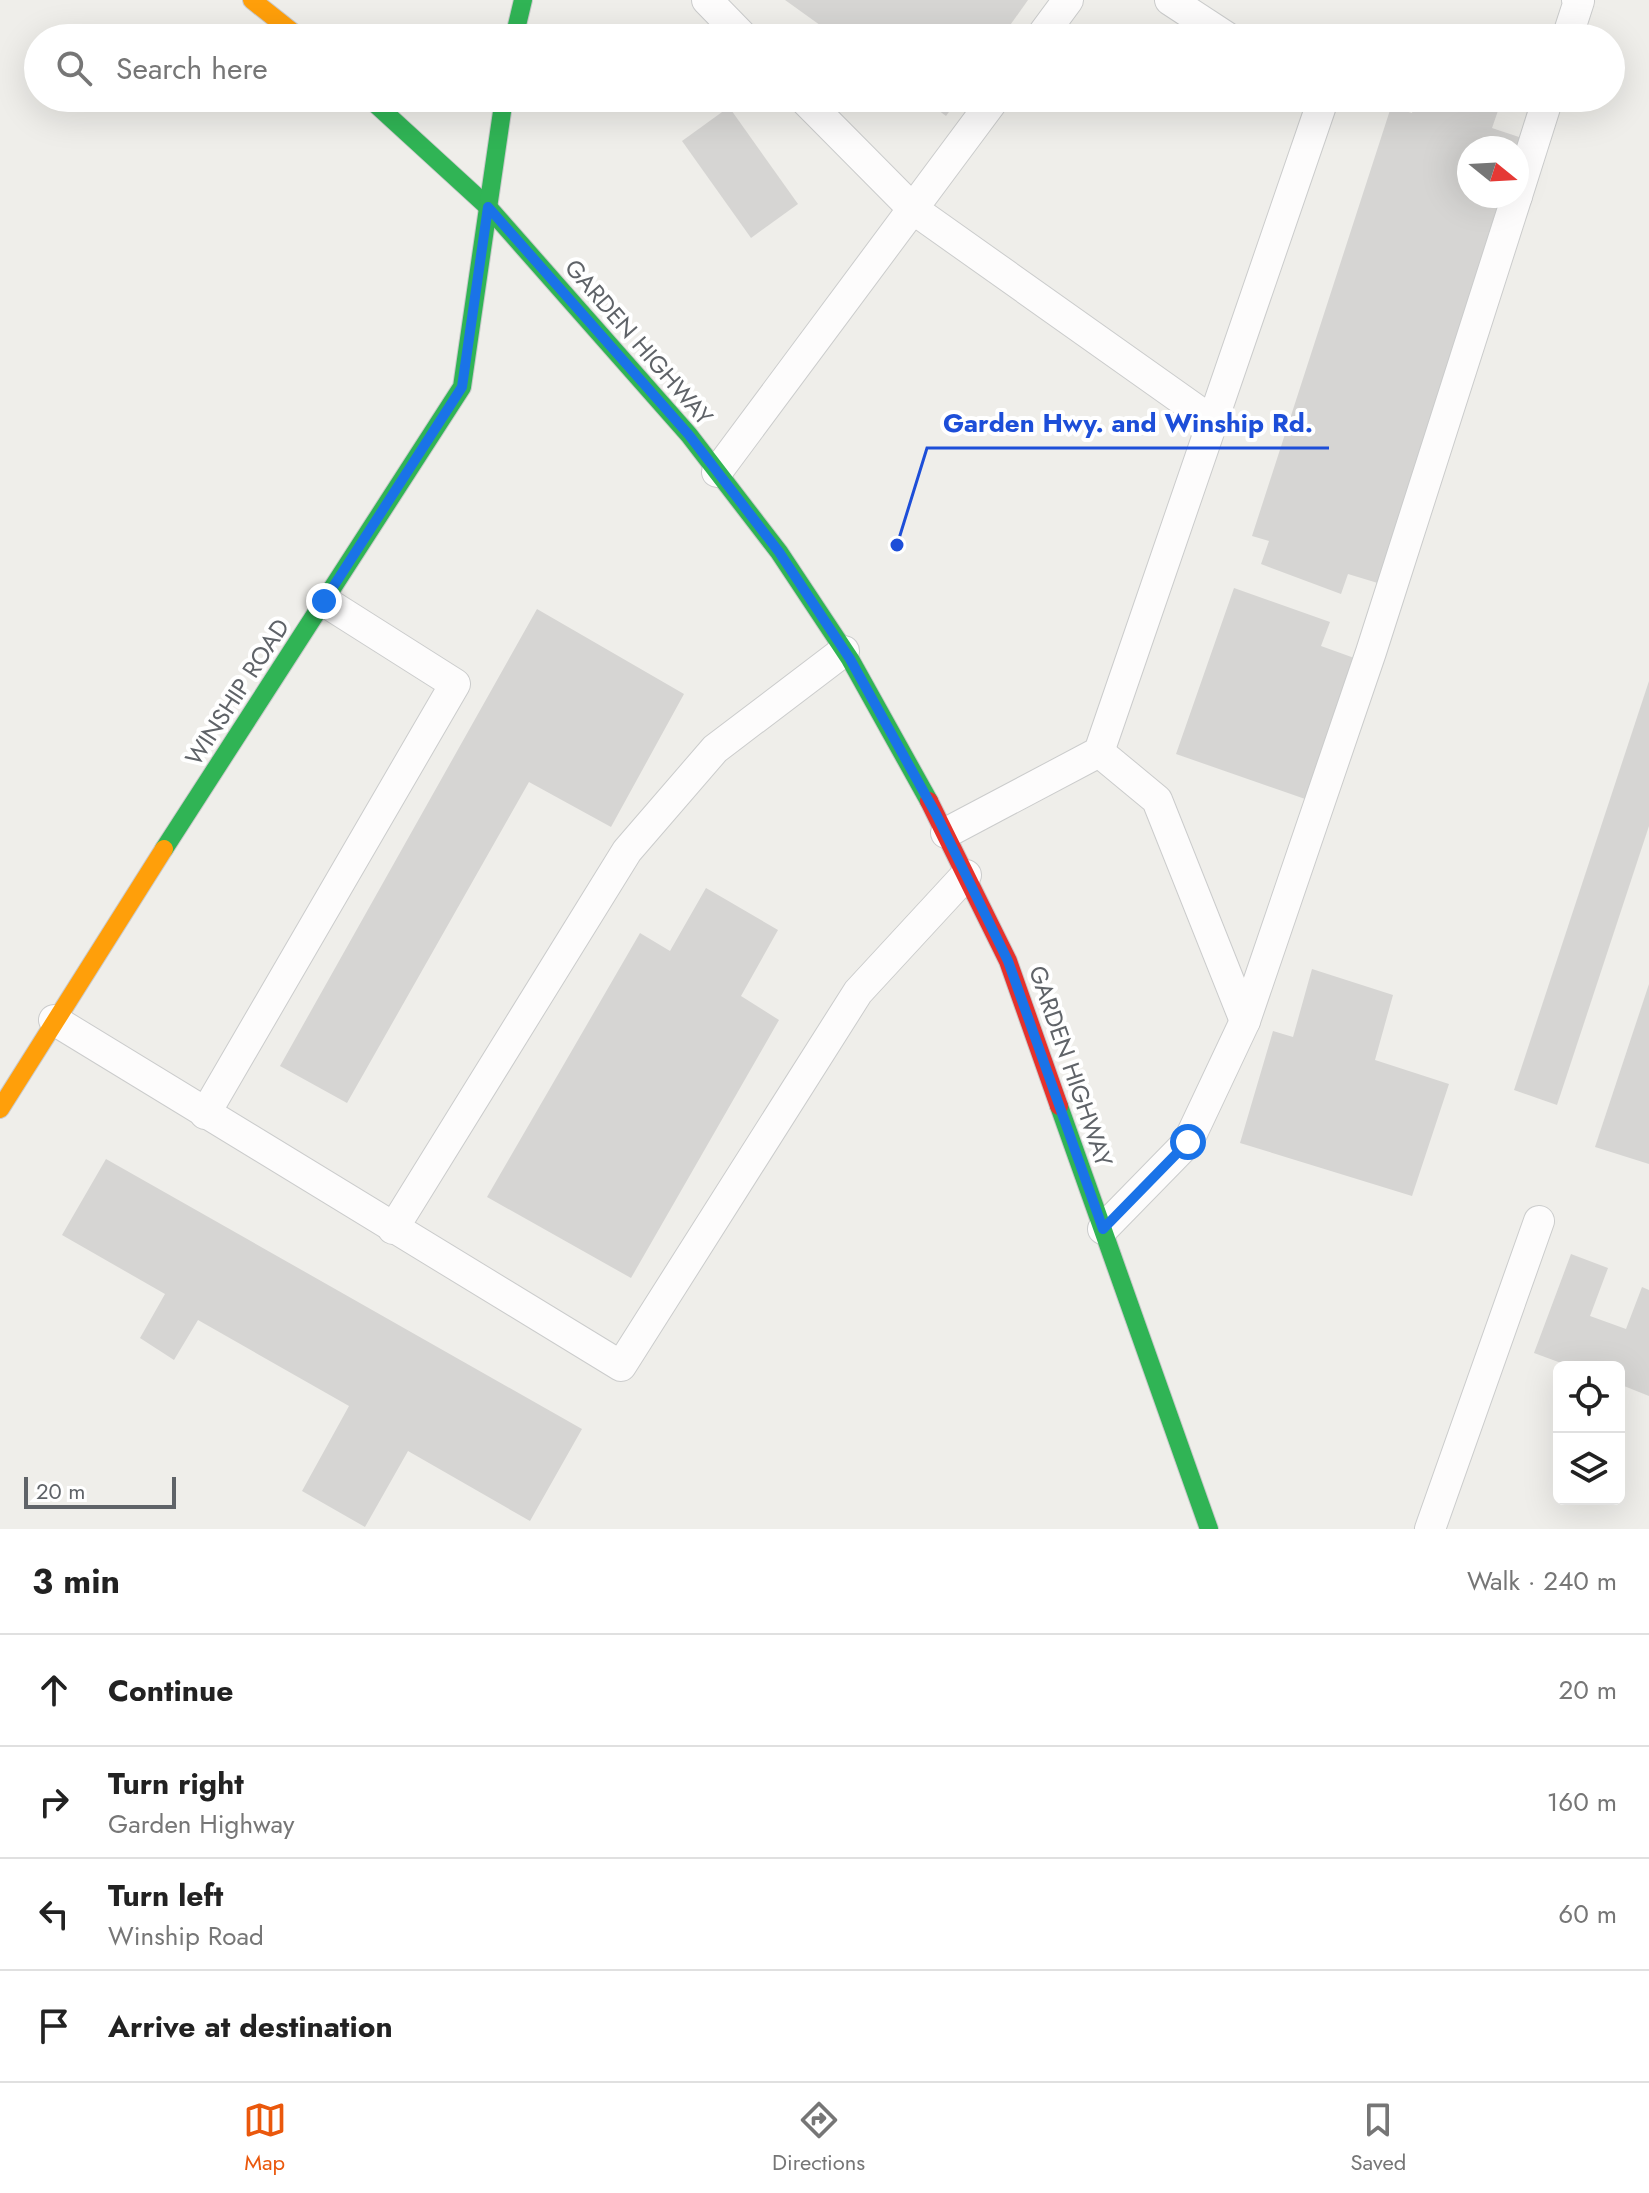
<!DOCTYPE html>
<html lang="en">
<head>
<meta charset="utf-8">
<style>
  body { margin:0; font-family:Jost,sans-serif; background:#f2f2f2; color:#222 }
  .controls { position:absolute; right:24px; bottom:24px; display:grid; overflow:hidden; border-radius:12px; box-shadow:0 8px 32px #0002 }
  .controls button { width:72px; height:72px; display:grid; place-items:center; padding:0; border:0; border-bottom:2px solid #e0e0e0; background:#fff; color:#222; font:40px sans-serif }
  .compass { position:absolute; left:1457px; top:136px; width:72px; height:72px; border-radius:50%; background:#fff; box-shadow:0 8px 32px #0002; rotate:108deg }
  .scale { position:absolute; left:24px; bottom:20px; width:152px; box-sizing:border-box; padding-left:8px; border:4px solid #5f6368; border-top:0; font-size:22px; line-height:28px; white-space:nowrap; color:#5f6368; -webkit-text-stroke:6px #fff; paint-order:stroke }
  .stop { position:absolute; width:24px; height:24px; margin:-18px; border:6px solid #1a73e8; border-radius:50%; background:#fff }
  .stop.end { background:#1a73e8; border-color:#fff; box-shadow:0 2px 8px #0008 }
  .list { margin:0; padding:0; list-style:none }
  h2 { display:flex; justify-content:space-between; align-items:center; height:104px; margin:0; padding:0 32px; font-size:34px }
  h2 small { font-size:26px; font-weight:400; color:#767676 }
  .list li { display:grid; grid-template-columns:52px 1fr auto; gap:24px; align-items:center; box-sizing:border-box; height:112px; padding:0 32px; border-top:2px solid #e0e0e0 }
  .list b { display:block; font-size:30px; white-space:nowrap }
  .list p { margin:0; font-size:26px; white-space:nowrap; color:#767676 }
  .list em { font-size:26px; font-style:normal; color:#767676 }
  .icon { flex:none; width:44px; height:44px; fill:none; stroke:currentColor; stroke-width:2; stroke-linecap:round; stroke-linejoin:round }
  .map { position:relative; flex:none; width:1649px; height:1529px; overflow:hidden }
  .search { position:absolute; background:#fff; box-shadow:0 8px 32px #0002; left:24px; right:24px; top:24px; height:88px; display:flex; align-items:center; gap:20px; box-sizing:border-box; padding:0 28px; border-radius:44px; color:#767676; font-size:30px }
  .sheet { height:552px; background:#fff }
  nav { display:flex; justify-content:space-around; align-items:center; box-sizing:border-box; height:112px; border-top:2px solid #e0e0e0; background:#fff; font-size:22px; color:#767676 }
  nav a { display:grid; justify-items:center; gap:4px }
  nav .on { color:#ea580c }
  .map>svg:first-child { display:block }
  .building { fill:#d6d5d3 }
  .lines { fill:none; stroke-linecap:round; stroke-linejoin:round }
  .lane-casing { stroke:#cbcccc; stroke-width:32 }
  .fast-casing { stroke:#cacacb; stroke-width:20 }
  .slow-casing { stroke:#cacacb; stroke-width:20 }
  .jam-casing { stroke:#cacacb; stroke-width:20 }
  .lane { stroke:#fdfcfc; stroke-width:30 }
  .fast { stroke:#30b455; stroke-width:18 }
  .slow { stroke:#ff9f0a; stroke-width:18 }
  .jam { stroke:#e5322d; stroke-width:18 }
  .route { stroke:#1a73e8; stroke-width:10 }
  .labels { text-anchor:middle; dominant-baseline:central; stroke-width:8; stroke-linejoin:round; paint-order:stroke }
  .street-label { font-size:24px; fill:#5f6368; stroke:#fff }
  .leader { fill:none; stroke:#1d4ed8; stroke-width:3 }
  .callout-dot { fill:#1d4ed8; stroke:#fff; stroke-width:3 }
  .callout-label { font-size:26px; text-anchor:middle; font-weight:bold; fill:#1d4ed8; stroke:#fff; stroke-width:8; stroke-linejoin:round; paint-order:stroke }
</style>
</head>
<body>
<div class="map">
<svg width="1649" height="1529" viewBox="0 0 1649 1529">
  <rect width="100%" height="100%" fill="#efeeea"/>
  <g class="building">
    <polygon points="785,0 1028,0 1001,38 838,38"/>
    <polygon points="922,98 959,98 946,116"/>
    <polygon points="1416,98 1482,98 1500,105 1492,128 1525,139 1517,148 1469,148 1469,196 1507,196 1381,584 1348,574 1341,594 1261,564 1269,541 1252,536 1391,107 1412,113"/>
    <polygon points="729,107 798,204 751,238 682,141"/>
    <polygon points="1234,588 1330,622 1321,646 1357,659 1308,800 1176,754"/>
    <polygon points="537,609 684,694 611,827 529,782 347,1103 280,1066"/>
    <polygon points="1649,681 1649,826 1557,1105 1514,1090"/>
    <polygon points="706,888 778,930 741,996 779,1020 631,1278 487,1197 640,933 670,951"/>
    <polygon points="1312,969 1393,995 1375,1060 1449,1084 1412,1196 1240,1143 1273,1031 1293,1037"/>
    <polygon points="1649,984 1649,1164 1595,1147"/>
    <polygon points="106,1159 582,1429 530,1521 408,1451 365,1527 302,1491 349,1406 198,1320 174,1360 140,1338 165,1294 62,1235"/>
    <polygon points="1571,1254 1608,1268 1590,1316 1626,1329 1642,1287 1649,1290 1649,1396 1619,1384 1619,1367 1572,1367 1534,1353"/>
  </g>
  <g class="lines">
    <defs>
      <g id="lane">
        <polyline points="707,0 744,38"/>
        <polyline points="1170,0 1228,38"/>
        <polyline points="1040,38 1068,0"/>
        <polyline points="1567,38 1579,1 1577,0"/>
        <polyline points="803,98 913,209 1212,421"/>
        <polyline points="1517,196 1548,98"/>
        <polyline points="717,472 995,98"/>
        <polyline points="1099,752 1157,800 1245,1021"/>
        <polyline points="946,833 1099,752 1323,100 1320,98"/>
        <polyline points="54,1020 621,1366 858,992 966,875"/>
        <polyline points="205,1114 455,684 324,601"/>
        <polyline points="393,1229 627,851 715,749 844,651"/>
        <polyline points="1103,1229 1188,1142 1245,1021 1371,652 1517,196"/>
        <polyline points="1430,1529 1539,1221"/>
      </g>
      <g id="fast">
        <polyline points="514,38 523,0"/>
        <polyline points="369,98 488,207 689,435 779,552 850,659 929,801"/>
        <polyline points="164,849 462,387 504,98"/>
        <polyline points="1059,1106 1209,1529"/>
      </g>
      <g id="slow">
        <polyline points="252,0 300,38"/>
        <polyline points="0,1109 164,849"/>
      </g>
      <polyline id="jam" points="929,801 1008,961 1059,1106"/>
    </defs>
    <use href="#lane" class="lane-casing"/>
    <use href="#fast" class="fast-casing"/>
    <use href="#slow" class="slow-casing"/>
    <use href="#jam" class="jam-casing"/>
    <use href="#lane" class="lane"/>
    <use href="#fast" class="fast"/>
    <use href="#slow" class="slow"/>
    <use href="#jam" class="jam"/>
  </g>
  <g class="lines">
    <polyline class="route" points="324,601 462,387 488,207 689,435 779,552 850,659 936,814 1008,961 1103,1229 1188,1142"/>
  </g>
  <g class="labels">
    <g class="street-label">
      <text transform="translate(639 342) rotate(49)">GARDEN HIGHWAY</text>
      <text transform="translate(237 692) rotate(-57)">WINSHIP ROAD</text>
      <text transform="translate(1071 1066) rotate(71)">GARDEN HIGHWAY</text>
    </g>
  </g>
  <path class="leader" d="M897 545L927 448H1329"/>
  <circle class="callout-dot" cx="897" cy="545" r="8"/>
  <g class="callout-label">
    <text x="1128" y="432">Garden Hwy. and Winship Rd.</text>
  </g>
</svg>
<div class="controls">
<button><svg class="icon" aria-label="locate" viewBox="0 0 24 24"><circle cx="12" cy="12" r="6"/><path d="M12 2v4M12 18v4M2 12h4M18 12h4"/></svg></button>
<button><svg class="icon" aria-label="layers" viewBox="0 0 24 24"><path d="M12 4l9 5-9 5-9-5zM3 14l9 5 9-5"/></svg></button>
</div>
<svg class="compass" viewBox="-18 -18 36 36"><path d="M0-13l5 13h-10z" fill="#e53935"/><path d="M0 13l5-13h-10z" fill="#767676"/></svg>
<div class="scale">20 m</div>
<div class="stop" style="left:1188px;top:1142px"></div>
<div class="stop end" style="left:324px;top:601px"></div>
<div class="search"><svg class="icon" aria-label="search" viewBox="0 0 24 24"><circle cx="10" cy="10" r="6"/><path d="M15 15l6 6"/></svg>Search here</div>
</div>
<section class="sheet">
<h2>3 min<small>Walk · 240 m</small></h2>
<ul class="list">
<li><svg class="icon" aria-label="ahead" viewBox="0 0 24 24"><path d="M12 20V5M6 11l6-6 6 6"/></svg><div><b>Continue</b></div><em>20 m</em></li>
<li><svg class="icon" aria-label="right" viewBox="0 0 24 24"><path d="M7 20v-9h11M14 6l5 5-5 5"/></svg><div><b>Turn right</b><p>Garden Highway</p></div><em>160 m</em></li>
<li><svg class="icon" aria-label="left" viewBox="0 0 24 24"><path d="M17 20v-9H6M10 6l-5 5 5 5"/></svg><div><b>Turn left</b><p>Winship Road</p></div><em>60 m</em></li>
<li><svg class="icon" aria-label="arrive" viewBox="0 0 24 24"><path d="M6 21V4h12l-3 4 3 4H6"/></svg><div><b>Arrive at destination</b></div></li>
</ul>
</section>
<nav>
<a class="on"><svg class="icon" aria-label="map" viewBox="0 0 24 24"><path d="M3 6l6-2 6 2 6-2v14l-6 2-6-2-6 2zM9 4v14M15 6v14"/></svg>Map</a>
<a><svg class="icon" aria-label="directions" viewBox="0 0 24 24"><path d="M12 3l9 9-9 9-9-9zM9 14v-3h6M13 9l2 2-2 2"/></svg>Directions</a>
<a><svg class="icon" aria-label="saved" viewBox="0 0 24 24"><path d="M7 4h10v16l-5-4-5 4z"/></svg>Saved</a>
</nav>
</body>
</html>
